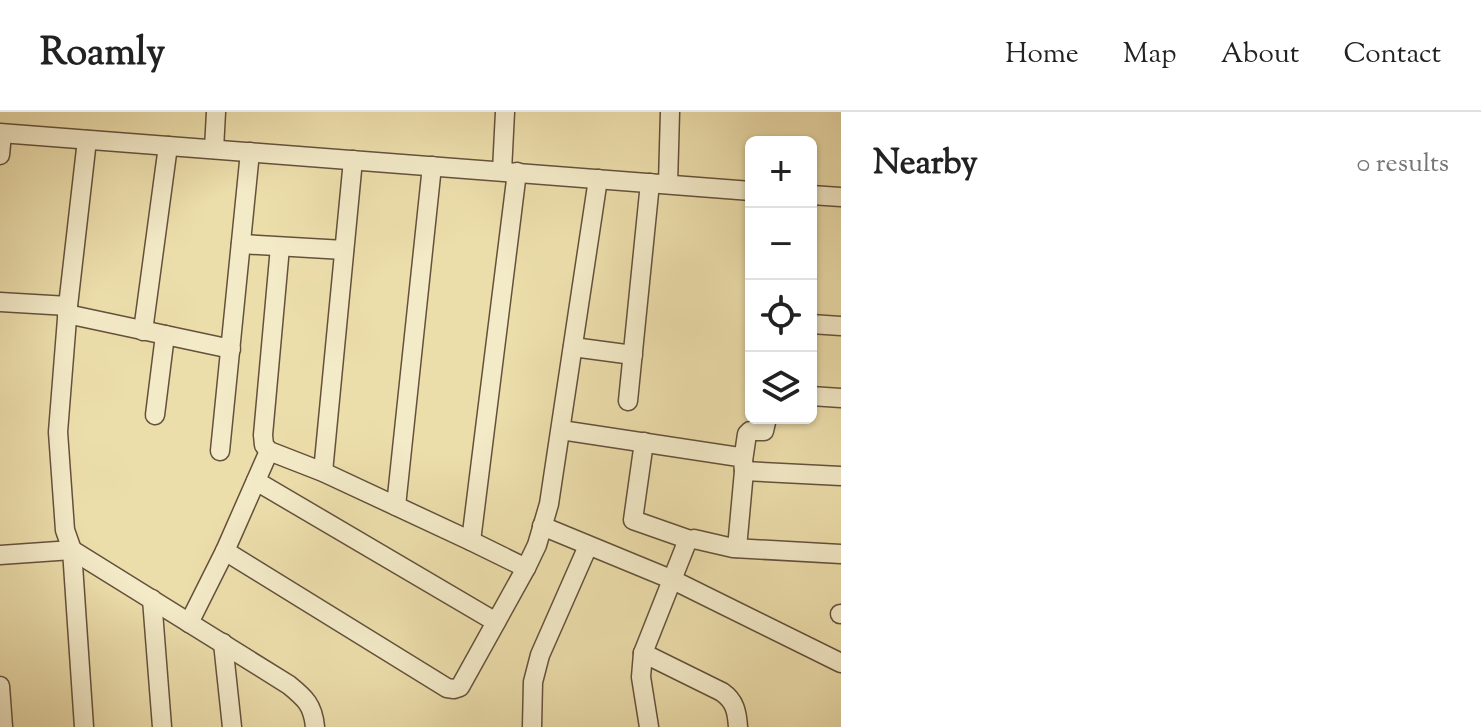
<!DOCTYPE html>
<html lang="en">
<head>
<meta charset="utf-8">
<style>
  body { margin:0; font-family:"Sorts Mill Goudy",serif; background:#f2f2f2; color:#222 }
  .controls { position:absolute; right:24px; top:24px; display:grid; overflow:hidden; border-radius:12px; box-shadow:0 2px 6px #0004 }
  .controls button { width:72px; height:72px; display:grid; place-items:center; padding:0; border:0; border-bottom:2px solid #e0e0e0; background:#fff; color:#222; font:40px sans-serif }
  .list { margin:0; padding:0; list-style:none }
  h2 { display:flex; justify-content:space-between; align-items:center; height:104px; margin:0; padding:0 32px; font-size:34px }
  h2 small { font-size:26px; font-weight:400; color:#767676 }
  .icon { flex:none; width:44px; height:44px; fill:none; stroke:currentColor; stroke-width:2; stroke-linecap:round; stroke-linejoin:round }
  .map { position:relative; flex:none; width:841px; height:615px; overflow:hidden }
  header { display:flex; align-items:center; gap:48px; box-sizing:border-box; height:112px; padding:0 40px; background:#fff; border-bottom:2px solid #e0e0e0 }
  header strong { font-size:38px }
  nav { display:flex; gap:44px; margin-inline-start:auto; font-size:28px }
  main { display:flex }
  aside { flex:1; background:#fff }
  .map>svg:first-child { display:block }
  .lines { fill:none; stroke-linecap:round; stroke-linejoin:round }
  .minor-casing { stroke:#64513c; stroke-width:21 }
  .minor { stroke:#f3eac8; stroke-width:18 }
</style>
</head>
<body>
<header>
<strong>Roamly</strong>
<nav><a>Home</a><a>Map</a><a>About</a><a>Contact</a></nav>
</header>
<main>
<div class="map">
<svg width="841" height="615" viewBox="0 0 841 615">
  <rect width="100%" height="100%" fill="#ecdeab"/>
  <filter id="stains"><feTurbulence type="fractalNoise" baseFrequency=".0025" numOctaves="4"/><feColorMatrix values="0 0 0 0 .2 0 0 0 0 .09 0 0 0 0 .02 0 0 0 .5 -.17"/></filter>
  <radialGradient id="worn" r=".72"><stop offset=".6" stop-color="#630" stop-opacity="0"/><stop offset="1" stop-color="#630" stop-opacity=".3"/></radialGradient>
  <g class="lines">
    <defs>
      <g id="minor">
        <polyline points="0,21 751,79"/>
        <polyline points="214,37 216,0"/>
        <polyline points="0,43 2,22"/>
        <polyline points="502,59 505,0"/>
        <polyline points="668,72 670,0"/>
        <polyline points="811,83 841,85"/>
        <polyline points="241,132 344,138"/>
        <polyline points="280,135 263,323 264,333 269,339 323,360 471,429 526,456"/>
        <polyline points="0,190 68,194"/>
        <polyline points="67,202 231,237"/>
        <polyline points="811,212 841,214"/>
        <polyline points="143,219 168,34"/>
        <polyline points="573,235 633,243"/>
        <polyline points="811,284 841,286"/>
        <polyline points="628,289 650,71"/>
        <polyline points="155,303 165,223"/>
        <polyline points="561,318 739,345 743,349 744,359 737,436"/>
        <polyline points="644,330 633,408 690,428"/>
        <polyline points="220,339 250,40"/>
        <polyline points="743,349 747,322 750,319 764,319 767,306"/>
        <polyline points="744,359 841,364"/>
        <polyline points="323,360 353,48"/>
        <polyline points="256,369 496,510"/>
        <polyline points="396,394 432,54"/>
        <polyline points="542,414 673,468 841,551"/>
        <polyline points="471,429 517,60"/>
        <polyline points="225,439 447,576 454,577 460,575 526,456 537,433 549,392 598,67"/>
        <path d="M 0,443 L 72,438 L 289,573 C 305,586 313,593 315,615"/>
        <polyline points="152,487 162,615"/>
        <polyline points="840,502 841,502"/>
        <polyline points="189,511 225,439 269,339"/>
        <polyline points="223,531 232,615"/>
        <path d="M 643,541 L 722,580 C 735,589 737,600 738,615"/>
        <polyline points="0,574 3,615"/>
        <polyline points="84,615 72,438 65,418 58,320 68,194 87,28"/>
        <polyline points="532,615 533,570 540,543 588,434"/>
        <polyline points="649,615 641,565 643,541 687,430 694,427 733,436 841,442"/>
      </g>
    </defs>
    <use href="#minor" class="minor-casing"/>
    <use href="#minor" class="minor"/>
  </g>
  <rect width="100%" height="100%" filter="url(#stains)"/>
  <rect width="100%" height="100%" fill="url(#worn)"/>
</svg>
<div class="controls">
<button>+</button>
<button>−</button>
<button><svg class="icon" aria-label="locate" viewBox="0 0 24 24"><circle cx="12" cy="12" r="6"/><path d="M12 2v4M12 18v4M2 12h4M18 12h4"/></svg></button>
<button><svg class="icon" aria-label="layers" viewBox="0 0 24 24"><path d="M12 4l9 5-9 5-9-5zM3 14l9 5 9-5"/></svg></button>
</div>
</div>
<aside>
<h2>Nearby<small>0 results</small></h2>
<ul class="list">
</ul>
</aside>
</main>
</body>
</html>
